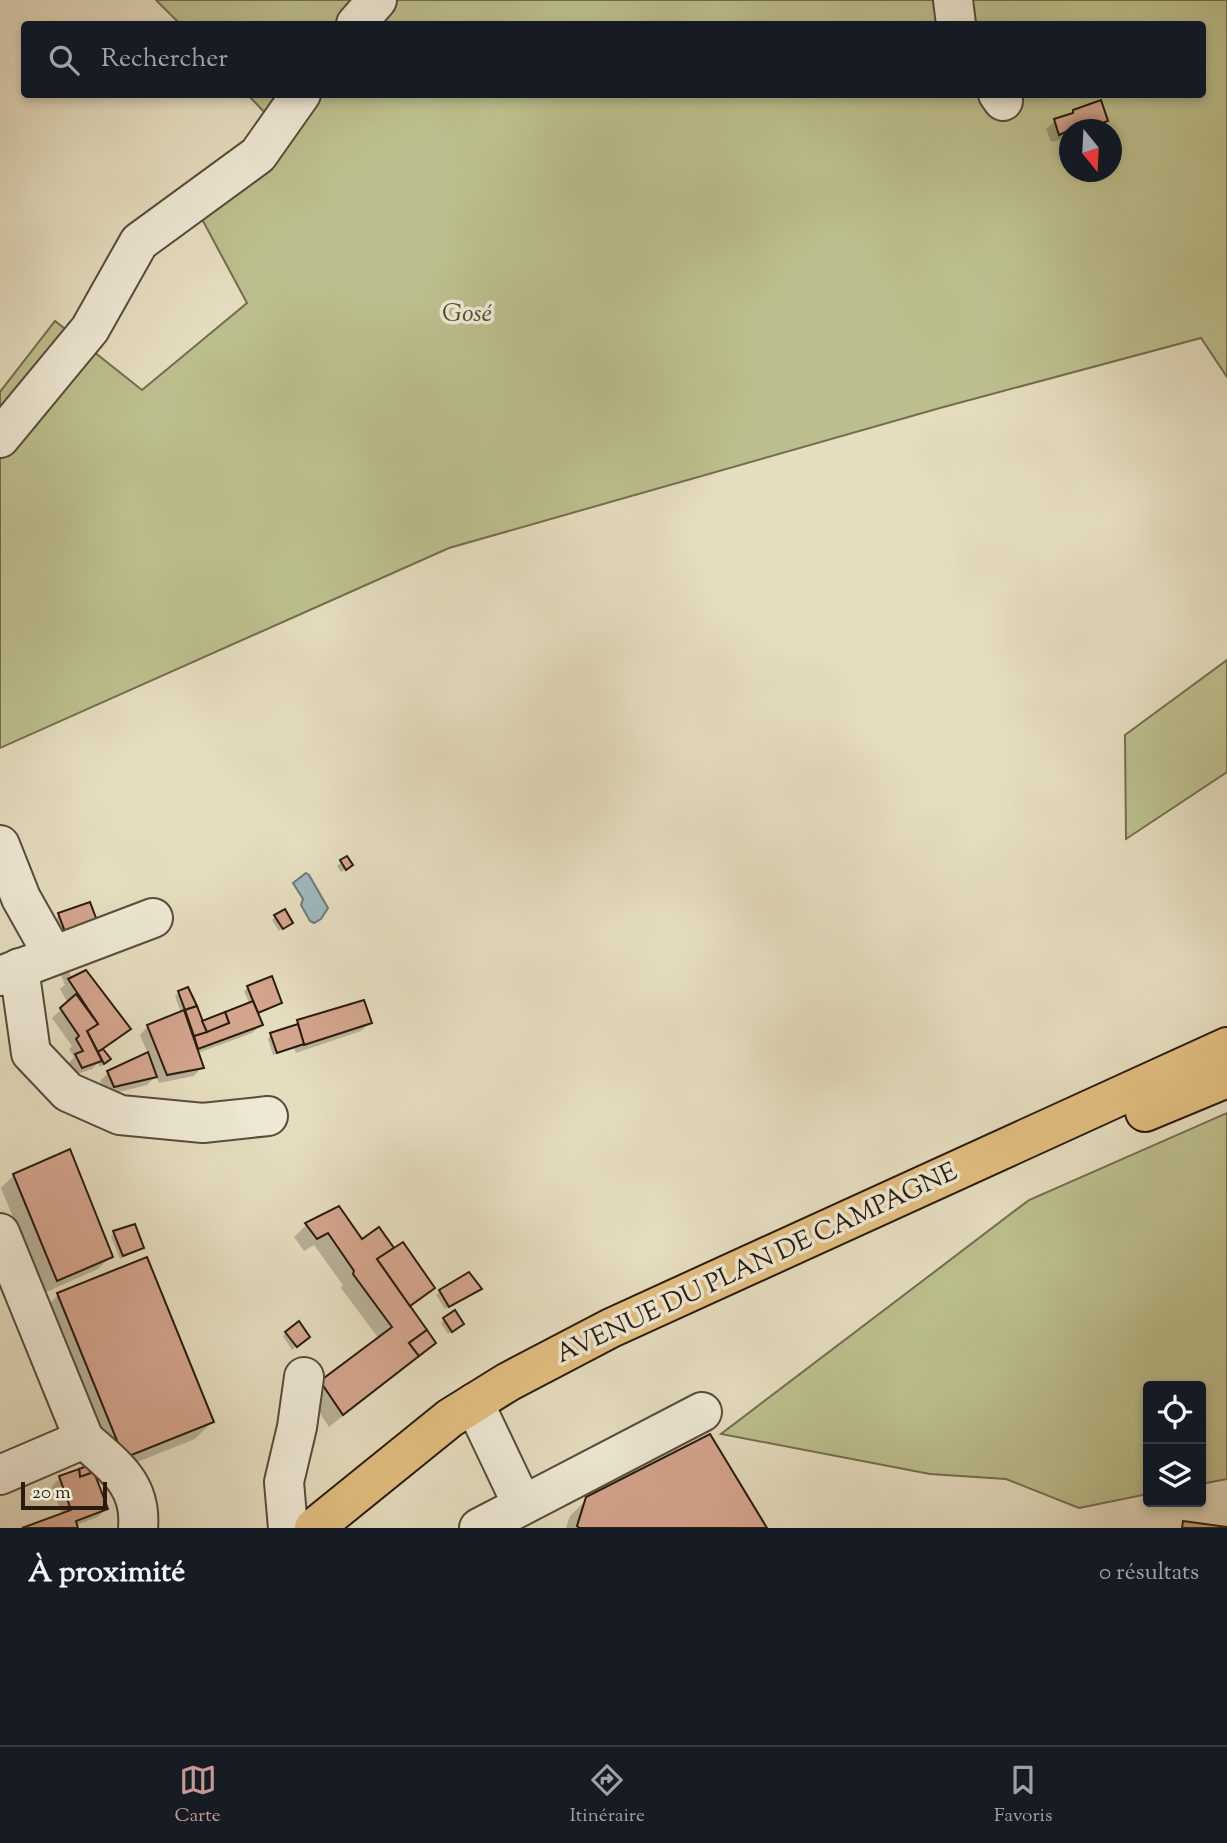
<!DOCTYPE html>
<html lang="fr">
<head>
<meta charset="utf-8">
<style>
  body { margin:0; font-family:"Sorts Mill Goudy",serif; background:#242831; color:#f1f3f6 }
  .controls { position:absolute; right:21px; bottom:21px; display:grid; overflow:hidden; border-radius:7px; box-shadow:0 4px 10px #0003 }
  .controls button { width:63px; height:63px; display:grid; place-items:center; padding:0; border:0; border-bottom:2px solid #363941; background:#171b24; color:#f1f3f6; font:35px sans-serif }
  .compass { position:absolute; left:1059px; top:119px; width:63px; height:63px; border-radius:50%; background:#171b24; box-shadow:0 4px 10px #0003; rotate:162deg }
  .scale { position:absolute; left:21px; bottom:18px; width:86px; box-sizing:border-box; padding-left:7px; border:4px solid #291b0e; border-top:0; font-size:19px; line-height:24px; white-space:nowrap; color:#291b0e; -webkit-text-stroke:5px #eee9d5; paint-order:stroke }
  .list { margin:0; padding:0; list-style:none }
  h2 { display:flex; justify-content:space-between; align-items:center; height:91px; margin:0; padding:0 28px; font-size:30px }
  h2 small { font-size:23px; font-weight:400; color:#9ea1a6 }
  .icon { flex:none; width:38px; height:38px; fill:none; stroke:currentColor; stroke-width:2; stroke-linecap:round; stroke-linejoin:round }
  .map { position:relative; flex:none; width:1227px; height:1528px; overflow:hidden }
  .search { position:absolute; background:#171b24; box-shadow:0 4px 10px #0003; left:21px; right:21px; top:21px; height:77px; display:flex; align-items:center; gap:18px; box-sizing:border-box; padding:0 24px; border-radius:7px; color:#9ea1a6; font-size:26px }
  .sheet { height:217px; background:#171b24 }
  nav { display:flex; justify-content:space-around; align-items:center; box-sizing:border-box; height:98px; border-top:2px solid #363941; background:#171b24; font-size:19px; color:#9ea1a6 }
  nav a { display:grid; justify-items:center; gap:4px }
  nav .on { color:#c59692 }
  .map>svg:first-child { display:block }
  .green { fill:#bcbf8d; stroke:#726d4e; stroke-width:2; fill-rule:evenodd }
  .water { fill:#9db8be; stroke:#6f7978; stroke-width:2 }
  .shadow { fill:#0003 }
  .building { fill:#d4a58d; stroke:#291b0e; stroke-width:2 }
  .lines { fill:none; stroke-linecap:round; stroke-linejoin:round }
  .minor-casing { stroke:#584c3a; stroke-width:42 }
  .major-casing { stroke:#291b0e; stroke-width:42 }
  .minor { stroke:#eee9d5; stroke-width:38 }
  .major { stroke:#e2be80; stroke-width:38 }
  .labels { text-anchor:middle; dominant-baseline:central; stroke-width:7; stroke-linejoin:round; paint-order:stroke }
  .park-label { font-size:26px; font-style:italic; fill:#554c34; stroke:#eee9d5 }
  .street-label { font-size:26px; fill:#291b0e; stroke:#eee9d5 }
</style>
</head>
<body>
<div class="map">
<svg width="1227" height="1528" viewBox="0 0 1227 1528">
  <rect width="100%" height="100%" fill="#e5ddbf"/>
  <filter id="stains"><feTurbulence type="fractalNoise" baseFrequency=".00286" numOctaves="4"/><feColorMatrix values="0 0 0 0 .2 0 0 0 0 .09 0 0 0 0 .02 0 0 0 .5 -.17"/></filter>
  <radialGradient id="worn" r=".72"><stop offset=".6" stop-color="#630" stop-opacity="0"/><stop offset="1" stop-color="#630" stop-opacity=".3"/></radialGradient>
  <g class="green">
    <path d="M 156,0 L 1227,0 L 1227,377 L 1201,338 L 940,408 L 449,548 L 0,748 L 0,392 L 55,321 L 142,390 L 247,303 L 188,193 L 221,167 L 267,115 L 248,95 L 1202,94 L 1202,24 L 180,24 ZM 1070,130 L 1112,130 L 1112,172 L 1070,172 Z"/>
    <polygon points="1227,660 1227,772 1126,839 1125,735"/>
    <polygon points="1227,1113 1227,1479 1201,1484 1201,1386 1148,1386 1148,1494 1079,1508 1006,1479 930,1474 721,1434 1029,1200"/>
  </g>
  <polygon class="water" points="306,873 309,875 328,908 321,919 314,923 310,921 301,905 303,899 293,883"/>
  <g class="shadow">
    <polygon points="1074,111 1106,121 1096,130 1070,130 1070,137 1051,142 1046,129 1055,121 1069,116"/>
    <polygon points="347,858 347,868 341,872 337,866"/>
    <polygon points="89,904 63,940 56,919 59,915"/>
    <polygon points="275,917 287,926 279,931 272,920"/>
    <polygon points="64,961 71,976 66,982 85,972 129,1029 102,1050 105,1063 100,1067 98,1063 92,1069 74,1075 68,1064 74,1057 69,1049 72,1046 52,1018 68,1003 60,989 65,985 57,966"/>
    <polygon points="248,988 280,1003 256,1014 261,1025 252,1033 198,1053 202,1067 194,1076 159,1083 156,1076 147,1085 106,1095 100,1081 108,1073 148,1054 140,1035 148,1026 181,1013 175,996 179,992 201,1023 250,1005 244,991"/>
    <polygon points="298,1022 370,1023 361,1031 296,1053 294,1048 273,1055 268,1039 271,1035 291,1028"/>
    <polygon points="14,1175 111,1256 98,1269 44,1293 1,1188"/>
    <polygon points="306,1225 361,1242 392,1247 433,1288 402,1310 413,1359 329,1427 308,1395 379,1339 341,1288 343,1285 314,1245 304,1251 294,1237"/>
    <polygon points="114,1233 142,1248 120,1259 111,1236"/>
    <polygon points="440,1291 476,1292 445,1309 436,1295"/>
    <polygon points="58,1295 212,1422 195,1439 107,1474 41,1312"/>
    <polygon points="444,1320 458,1327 448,1334 441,1323"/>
    <polygon points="286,1333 304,1341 292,1350 283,1336"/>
    <polygon points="60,1478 106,1509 98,1517 76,1525 77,1528 27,1528 62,1515 52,1486"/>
    <polygon points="587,1499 765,1528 566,1528 570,1516"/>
  </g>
  <g class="building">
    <polygon points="1101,100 1108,121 1082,130 1070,130 1059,135 1054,119 1073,113 1073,110"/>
    <polygon points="347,856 353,865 346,870 340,860"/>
    <polygon points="90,902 99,926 67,937 58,913"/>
    <polygon points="285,909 293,923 283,929 274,915"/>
    <polygon points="86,970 131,1029 98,1052 87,1031 98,1024 68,979"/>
    <polygon points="272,976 282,1003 258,1013 247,986"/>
    <polygon points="188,987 197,1006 185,1010 178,991"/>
    <polygon points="76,994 98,1024 87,1031 102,1061 82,1068 75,1054 83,1051 76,1039 79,1036 60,1008"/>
    <polygon points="364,1000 372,1023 304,1045 297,1020"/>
    <polygon points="253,1001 263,1025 198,1049 194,1036 229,1023 225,1012"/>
    <polygon points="197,1006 207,1032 194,1036 185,1010"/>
    <polygon points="184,1010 204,1068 167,1075 147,1025"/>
    <polygon points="225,1012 229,1023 207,1032 202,1021"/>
    <polygon points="298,1024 304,1044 277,1053 270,1033"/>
    <polygon points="103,1049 111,1059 104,1064 98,1052"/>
    <polygon points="148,1052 157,1077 114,1087 107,1071"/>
    <polygon points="70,1149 113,1257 57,1281 13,1174"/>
    <polygon points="339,1206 362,1239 379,1227 394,1248 377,1259 427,1330 409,1343 419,1356 343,1415 320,1381 392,1327 353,1274 354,1271 328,1233 317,1239 305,1223"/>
    <polygon points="135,1224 144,1248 123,1256 113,1231"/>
    <polygon points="403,1242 435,1288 410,1306 377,1259"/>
    <polygon points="147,1257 214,1422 124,1458 57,1293"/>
    <polygon points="469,1272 482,1289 449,1307 439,1290"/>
    <polygon points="455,1310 464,1324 452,1332 443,1318"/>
    <polygon points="299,1321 310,1337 297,1347 285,1332"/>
    <polygon points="427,1330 436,1343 419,1356 409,1343"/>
    <polygon points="710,1434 767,1528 579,1528 577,1526 586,1497"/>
    <polygon points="92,1464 94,1472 80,1477 79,1469"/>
    <polygon points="79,1469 80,1477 94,1472 108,1509 76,1521 78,1528 22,1528 71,1510 59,1476"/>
    <polygon points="1183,1521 1227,1527 1227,1528 1182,1528"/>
  </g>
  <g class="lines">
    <defs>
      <g id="minor">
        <polyline points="953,0 956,24"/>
        <polyline points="356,24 377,0"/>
        <polyline points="998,94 1003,101"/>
        <polyline points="0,438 90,329 139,242 258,155 301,94"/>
        <polyline points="0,845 21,898 53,955"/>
        <polyline points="19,968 31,1053 68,1092 120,1115 203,1123 268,1116"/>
        <polyline points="0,976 153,918"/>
        <polyline points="0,1233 84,1439 0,1475"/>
        <polyline points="474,1403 522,1504"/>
        <path d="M 84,1439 C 114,1466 142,1484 138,1528"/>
        <polyline points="288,1528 284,1482 297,1427 304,1377"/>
        <polyline points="479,1528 702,1412"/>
      </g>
      <g id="major">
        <polyline points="1145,1112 1227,1078"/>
        <polyline points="314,1528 450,1418 508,1382 611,1328 1227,1047"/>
      </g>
    </defs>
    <use href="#minor" class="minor-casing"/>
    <use href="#major" class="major-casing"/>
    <use href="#minor" class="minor"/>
    <use href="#major" class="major"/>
  </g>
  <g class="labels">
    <g class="park-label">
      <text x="467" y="314">Gosé</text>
    </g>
    <g class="street-label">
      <text transform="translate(757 1264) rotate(-25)">AVENUE DU PLAN DE CAMPAGNE</text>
    </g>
  </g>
  <rect width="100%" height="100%" filter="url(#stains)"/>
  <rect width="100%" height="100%" fill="url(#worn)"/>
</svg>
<div class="controls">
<button><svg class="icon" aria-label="locate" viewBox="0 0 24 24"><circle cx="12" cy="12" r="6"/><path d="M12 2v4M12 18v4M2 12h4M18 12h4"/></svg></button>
<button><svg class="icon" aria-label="layers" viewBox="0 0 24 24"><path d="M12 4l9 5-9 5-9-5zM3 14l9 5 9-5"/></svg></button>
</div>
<svg class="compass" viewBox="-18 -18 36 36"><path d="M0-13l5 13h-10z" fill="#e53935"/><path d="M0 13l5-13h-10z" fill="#9ea1a6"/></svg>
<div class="scale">20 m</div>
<div class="search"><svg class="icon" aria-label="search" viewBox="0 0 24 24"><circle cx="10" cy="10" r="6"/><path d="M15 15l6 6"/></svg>Rechercher</div>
</div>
<section class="sheet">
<h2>À proximité<small>0 résultats</small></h2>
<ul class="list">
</ul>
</section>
<nav>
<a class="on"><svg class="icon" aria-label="map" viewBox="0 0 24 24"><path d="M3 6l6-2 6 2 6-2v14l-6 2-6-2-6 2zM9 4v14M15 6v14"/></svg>Carte</a>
<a><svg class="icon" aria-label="directions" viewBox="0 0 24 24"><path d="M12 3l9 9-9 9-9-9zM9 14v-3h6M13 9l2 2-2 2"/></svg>Itinéraire</a>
<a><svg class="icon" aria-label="saved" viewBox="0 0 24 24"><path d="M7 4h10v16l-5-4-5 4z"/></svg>Favoris</a>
</nav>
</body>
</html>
